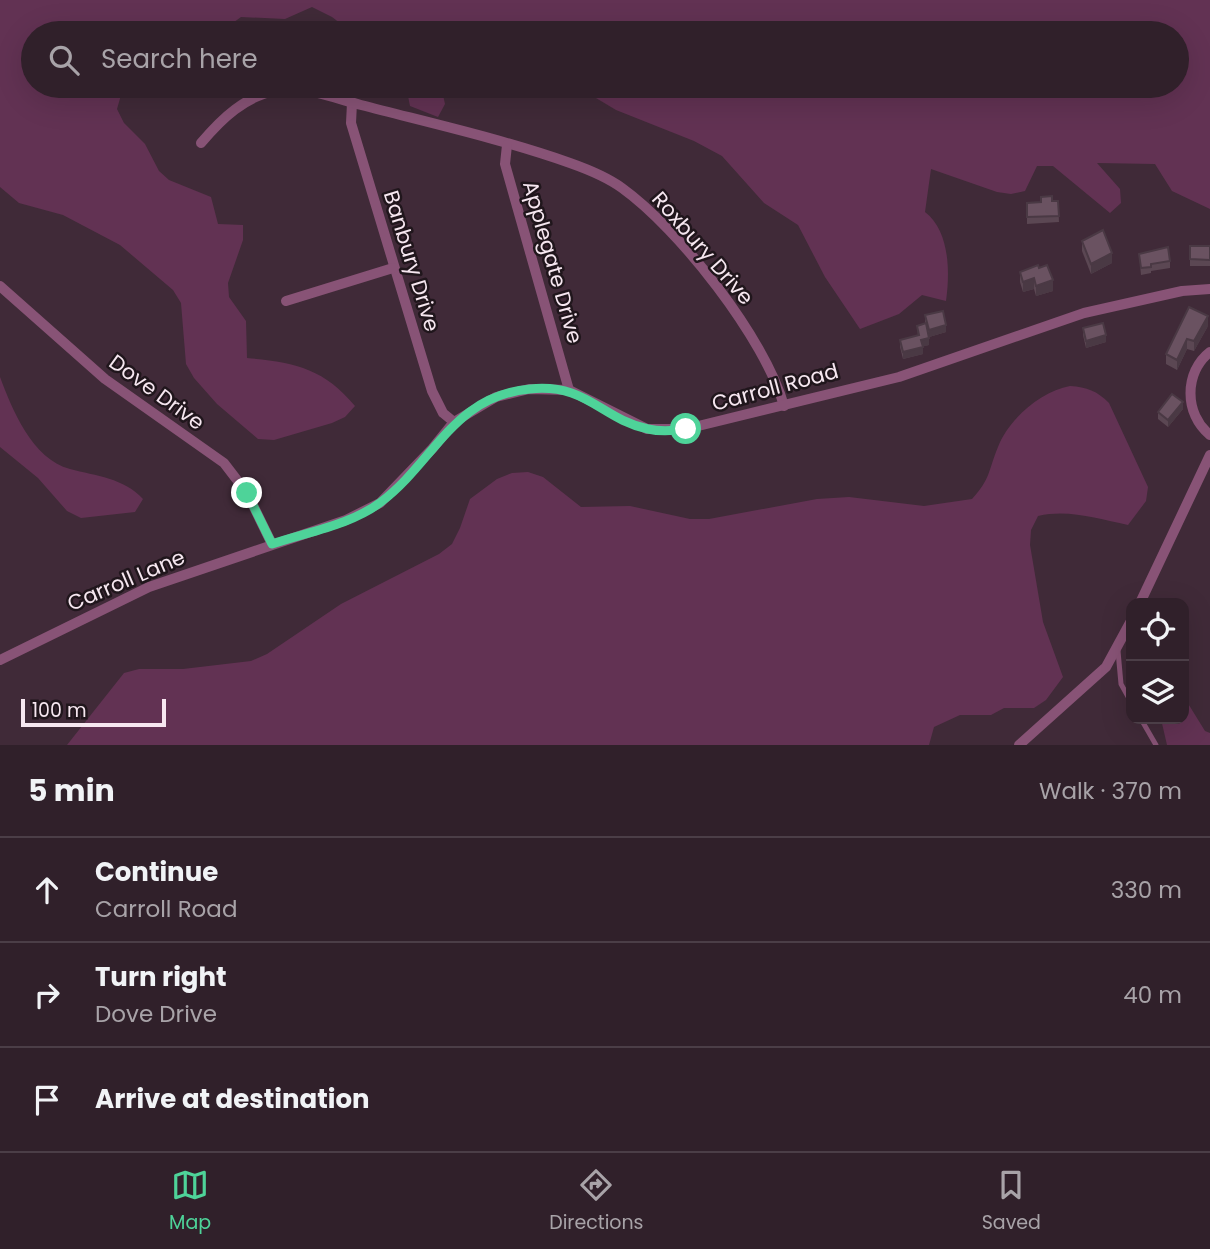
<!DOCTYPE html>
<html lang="en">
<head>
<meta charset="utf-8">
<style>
  body { margin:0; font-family:Poppins,sans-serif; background:#3c2d36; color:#f1f3f6 }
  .controls { position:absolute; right:21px; bottom:21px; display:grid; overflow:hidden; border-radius:14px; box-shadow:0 7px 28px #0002 }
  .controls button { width:63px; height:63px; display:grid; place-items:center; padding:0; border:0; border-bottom:2px solid #4b3e47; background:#30202a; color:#f1f3f6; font:35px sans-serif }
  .scale { position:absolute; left:21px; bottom:18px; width:145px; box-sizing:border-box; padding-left:7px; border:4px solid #f6e7f0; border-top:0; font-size:19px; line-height:24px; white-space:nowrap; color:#f6e7f0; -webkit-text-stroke:5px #20161c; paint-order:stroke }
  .stop { position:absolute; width:21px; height:21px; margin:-16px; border:5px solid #4ed399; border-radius:50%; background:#fff }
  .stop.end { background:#4ed399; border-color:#fff; box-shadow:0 2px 7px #0008 }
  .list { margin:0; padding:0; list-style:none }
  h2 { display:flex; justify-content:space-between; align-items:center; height:91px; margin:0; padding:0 28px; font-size:30px }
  h2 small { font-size:23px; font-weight:400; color:#a8a3a8 }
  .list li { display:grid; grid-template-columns:46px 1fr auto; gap:21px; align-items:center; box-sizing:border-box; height:105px; padding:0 28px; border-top:2px solid #4b3e47 }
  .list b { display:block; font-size:26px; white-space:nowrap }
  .list p { margin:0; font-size:23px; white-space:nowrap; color:#a8a3a8 }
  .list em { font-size:23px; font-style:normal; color:#a8a3a8 }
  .icon { flex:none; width:38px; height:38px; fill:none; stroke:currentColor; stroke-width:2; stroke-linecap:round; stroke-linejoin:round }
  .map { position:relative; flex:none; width:1210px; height:745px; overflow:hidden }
  .search { position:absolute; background:#30202a; box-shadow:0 7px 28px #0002; left:21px; right:21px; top:21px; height:77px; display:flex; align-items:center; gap:18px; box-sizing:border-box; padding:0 24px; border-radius:38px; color:#a8a3a8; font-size:26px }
  .sheet { height:406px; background:#30202a }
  nav { display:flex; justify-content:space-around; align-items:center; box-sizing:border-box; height:98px; border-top:2px solid #4b3e47; background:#30202a; font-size:19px; color:#a8a3a8 }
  nav a { display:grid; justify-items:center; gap:4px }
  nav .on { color:#4ed399 }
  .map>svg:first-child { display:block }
  .green { fill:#623253 }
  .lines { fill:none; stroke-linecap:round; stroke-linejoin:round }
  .lane { stroke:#885376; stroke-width:5 }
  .street { stroke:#885376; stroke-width:10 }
  .wall { fill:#5b4753 }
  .shaded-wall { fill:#4a3944 }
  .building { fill:#6a5261; stroke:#4a3944; stroke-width:2 }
  .route { stroke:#4ed399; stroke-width:9 }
  .labels { text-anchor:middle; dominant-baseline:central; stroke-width:5; stroke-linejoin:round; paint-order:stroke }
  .street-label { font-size:21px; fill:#f6e7f0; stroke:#20161c }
</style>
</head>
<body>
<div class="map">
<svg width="1210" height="745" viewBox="0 0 1210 745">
  <rect width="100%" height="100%" fill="#402a38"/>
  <g class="green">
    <path d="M 0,0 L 1210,0 L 1210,209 L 1172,191 L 1155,164 L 1097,163 L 1120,189 L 1121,203 L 1110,213 L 1053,166 L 1037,166 L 1025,191 L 1011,194 L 997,192 L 931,169 L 925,212 C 950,231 950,273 946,301 L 922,295 L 899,314 L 860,329 L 825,277 L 798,225 L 764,203 L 722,156 L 694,141 L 616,110 L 576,86 L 1177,86 L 1177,33 L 353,33 L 332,17 L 312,7 L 285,19 L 241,17 L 219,33 L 33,33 L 33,86 L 129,86 L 121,95 L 117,109 L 124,123 L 145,144 L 159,171 L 169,180 L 211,197 L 218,224 L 243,225 L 243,240 L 228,283 L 229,297 L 246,321 L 247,358 C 293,362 324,368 355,406 L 345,417 L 332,423 L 274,440 L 258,439 L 217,404 L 194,378 L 186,364 L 181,303 L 173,290 L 120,245 L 63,215 L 19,203 L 0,187 Z"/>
    <polygon points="406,86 441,86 445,104 438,117 410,106"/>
    <path d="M 0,377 C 12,409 32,459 70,469 C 96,476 124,478 143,499 L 135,512 L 81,518 L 67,511 L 38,478 L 0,447 Z"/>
    <path d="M 1070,386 C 1087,387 1097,391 1109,403 L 1148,487 L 1146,501 L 1128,525 C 1098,519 1069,509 1038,516 L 1031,530 L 1030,545 L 1043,622 L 1063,677 L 1046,700 L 1034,708 L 1004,708 L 991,715 L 960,715 L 934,727 L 929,745 L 67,745 L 124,673 L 139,669 L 183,669 L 251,661 L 267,654 L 341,604 L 439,554 L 452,544 L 460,528 L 470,499 L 497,479 L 512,473 L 528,472 L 543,477 L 581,507 L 630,506 L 690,519 L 709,519 L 817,499 L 849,497 L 924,506 L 972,499 C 991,478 988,471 998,447 C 1008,420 1041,391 1070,386 Z"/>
    <polygon points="1184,697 1205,731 1210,733 1210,745 1167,745 1161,719 1184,719"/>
  </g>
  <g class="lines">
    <g class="lane">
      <polyline points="1118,651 1121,684 1131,702"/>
      <polyline points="1141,719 1156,745"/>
    </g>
    <g class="street">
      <polyline points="352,103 351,123 432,391 443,413 454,422"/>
      <path d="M 201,143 C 222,118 245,96 278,90 C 302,85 337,99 361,105 C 430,123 502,139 570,163 C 587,169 607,177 622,188 C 679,229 765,338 784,406"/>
      <polyline points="507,145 505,164 569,390"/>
      <polyline points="0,286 105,379 224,463 247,493 272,544"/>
      <polyline points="286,301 393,268"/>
      <path d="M 1210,352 C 1184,372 1184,414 1210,435"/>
      <polyline points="1140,603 1210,455"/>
      <polyline points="0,660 149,587 346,520 380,503 432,449 454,422 496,397 529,389 569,390 647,429 686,429 899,377 1084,313 1182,291 1210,289"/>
      <polyline points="1019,745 1106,667 1131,621"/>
    </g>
  </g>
  <g class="wall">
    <polygon points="1058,201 1059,222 1027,224 1027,203"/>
    <polygon points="1082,241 1112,263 1091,274 1082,251"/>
    <rect x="1190" y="246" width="20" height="20"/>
    <polygon points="1139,254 1170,261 1170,268 1151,271 1151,273 1141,275"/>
    <polygon points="1020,272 1053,291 1036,296 1034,289 1023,292 1020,282"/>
    <polygon points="925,315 946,332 929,337 929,345 923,346 923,354 903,359 900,347 900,340 918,336 917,326 925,323"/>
    <polygon points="1208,326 1194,351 1187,349 1177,370 1166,364 1166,354"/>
    <polygon points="1083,328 1106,342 1086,348 1083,335"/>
    <polygon points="1183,409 1168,427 1158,419 1158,412"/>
  </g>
  <g class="shaded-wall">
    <polygon points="1112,253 1112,263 1091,274 1091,264"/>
    <polygon points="1034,278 1034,289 1023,292 1023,282"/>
    <polygon points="1053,280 1053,291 1036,296 1036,286"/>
    <polygon points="1208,316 1208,326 1194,351 1194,341"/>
    <polygon points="946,325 946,332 929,337 929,330"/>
    <polygon points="1106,335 1106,342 1086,348 1086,341"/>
    <polygon points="929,338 929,345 921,347 921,340"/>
    <polygon points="1187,339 1187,349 1177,370 1177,360"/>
    <polygon points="923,347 923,354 903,359 903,352"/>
    <polygon points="1183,402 1183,409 1168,427 1168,420"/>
  </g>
  <g class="building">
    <polygon points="1052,196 1052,201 1058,201 1059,216 1027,217 1027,203 1041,202 1041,197"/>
    <polygon points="1103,230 1112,253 1091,264 1082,241"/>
    <polygon points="1190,246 1210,246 1210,260 1190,259"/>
    <polygon points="1168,247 1170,261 1151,264 1151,267 1141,268 1139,254"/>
    <polygon points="1038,265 1039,268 1047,265 1053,280 1036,286 1034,278 1023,282 1020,272"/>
    <polygon points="1189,307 1208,316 1194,341 1187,339 1177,360 1166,354"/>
    <polygon points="943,311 946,325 929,330 925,315"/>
    <polygon points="926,323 929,338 921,340 923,347 903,352 900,340 919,335 917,326"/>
    <polygon points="1103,323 1106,335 1086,341 1083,328"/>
    <polygon points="1172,394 1183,402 1168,420 1158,412"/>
  </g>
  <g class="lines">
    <path class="route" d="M 247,493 L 272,544 C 307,532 351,525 381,502 C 435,461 453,396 530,389 C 587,383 601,419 648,429 C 661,432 673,431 686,429"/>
  </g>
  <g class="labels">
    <g class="street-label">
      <text transform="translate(703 248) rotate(49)">Roxbury Drive</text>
      <text transform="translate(412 261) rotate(73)">Banbury Drive</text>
      <text transform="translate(553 262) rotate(74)">Applegate Drive</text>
      <text transform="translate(775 387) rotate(-15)">Carroll Road</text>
      <text transform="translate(157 392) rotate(36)">Dove Drive</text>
      <text transform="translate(126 580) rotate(-23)">Carroll Lane</text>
    </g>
  </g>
</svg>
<div class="controls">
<button><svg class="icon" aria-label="locate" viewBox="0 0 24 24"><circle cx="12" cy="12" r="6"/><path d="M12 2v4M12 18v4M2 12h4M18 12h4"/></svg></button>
<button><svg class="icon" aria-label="layers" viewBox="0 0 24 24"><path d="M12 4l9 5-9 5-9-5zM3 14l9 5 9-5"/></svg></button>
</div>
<div class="scale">100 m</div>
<div class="stop" style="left:686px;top:429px"></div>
<div class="stop end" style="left:247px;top:493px"></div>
<div class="search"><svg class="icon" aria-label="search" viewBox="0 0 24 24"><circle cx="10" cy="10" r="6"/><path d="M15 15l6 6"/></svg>Search here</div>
</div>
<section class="sheet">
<h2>5 min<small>Walk · 370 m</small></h2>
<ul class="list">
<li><svg class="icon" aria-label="ahead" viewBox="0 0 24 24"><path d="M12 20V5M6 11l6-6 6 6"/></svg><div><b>Continue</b><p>Carroll Road</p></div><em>330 m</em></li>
<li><svg class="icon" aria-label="right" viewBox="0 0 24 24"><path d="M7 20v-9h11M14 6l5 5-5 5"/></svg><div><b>Turn right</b><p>Dove Drive</p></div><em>40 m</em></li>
<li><svg class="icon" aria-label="arrive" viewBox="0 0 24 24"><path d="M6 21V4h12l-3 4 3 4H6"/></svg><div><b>Arrive at destination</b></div></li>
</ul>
</section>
<nav>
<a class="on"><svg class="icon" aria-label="map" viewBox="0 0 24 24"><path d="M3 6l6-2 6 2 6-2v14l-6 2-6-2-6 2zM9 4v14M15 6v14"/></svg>Map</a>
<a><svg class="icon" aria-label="directions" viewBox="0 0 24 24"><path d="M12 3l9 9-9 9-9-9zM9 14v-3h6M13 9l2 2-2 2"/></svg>Directions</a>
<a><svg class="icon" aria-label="saved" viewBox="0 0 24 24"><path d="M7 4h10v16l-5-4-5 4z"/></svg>Saved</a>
</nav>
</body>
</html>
